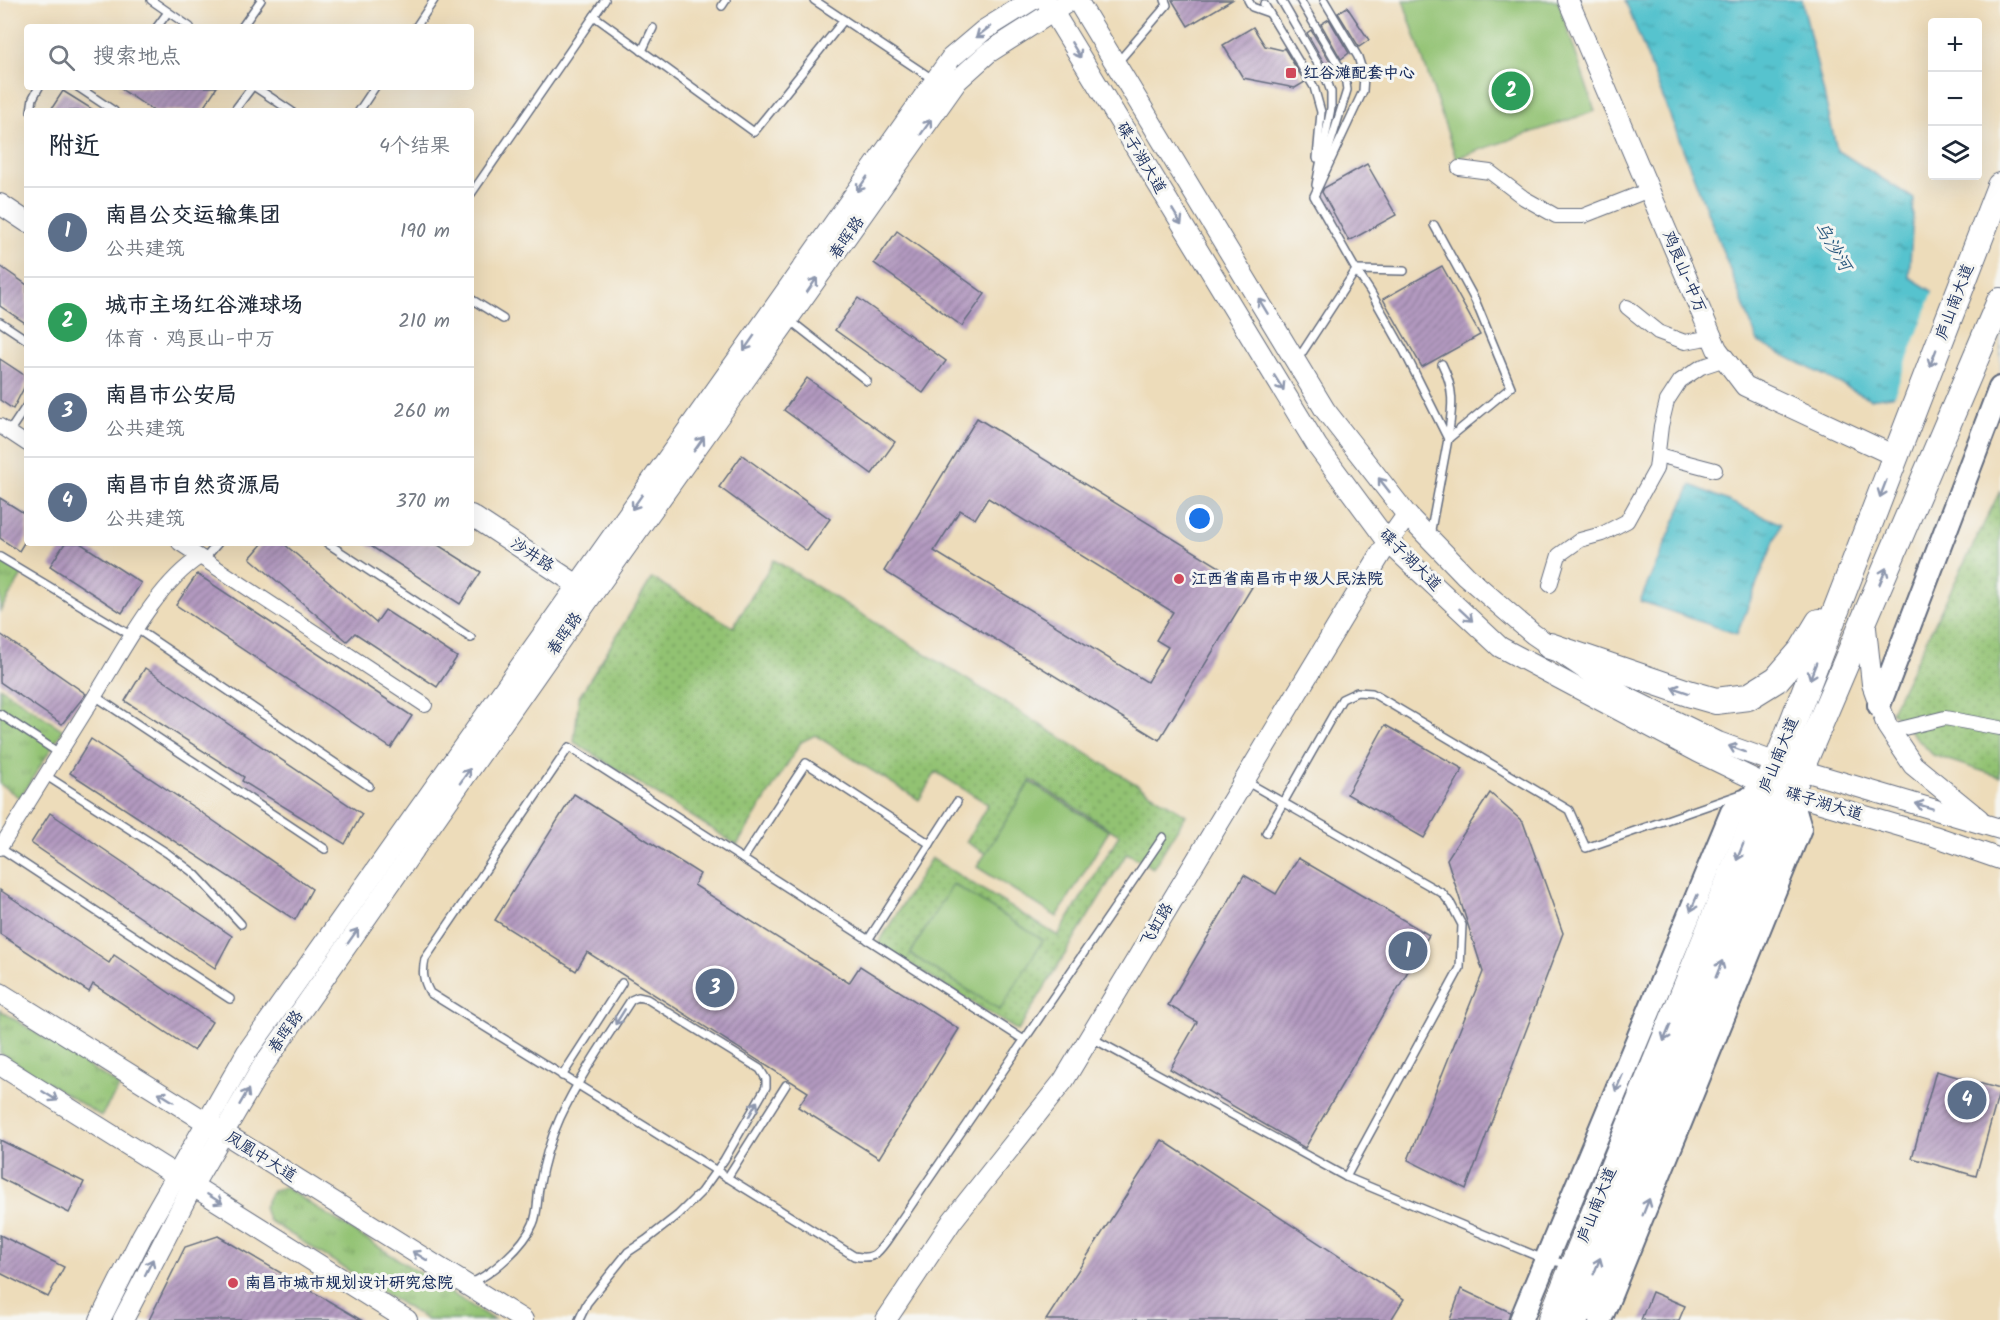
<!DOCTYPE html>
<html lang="zh">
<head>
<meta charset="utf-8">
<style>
  body { margin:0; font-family:Kalam,"LXGW WenKai TC",sans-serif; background:#f2f2f3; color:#1f2937 }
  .controls { position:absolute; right:18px; top:18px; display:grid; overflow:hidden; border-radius:6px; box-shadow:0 6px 24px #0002 }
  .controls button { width:54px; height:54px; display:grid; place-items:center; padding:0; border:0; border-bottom:2px solid #e0e1e3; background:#fff; color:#1f2937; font:30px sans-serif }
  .you { position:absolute; left:1200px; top:519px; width:21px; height:21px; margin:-15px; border:4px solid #fff; border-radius:50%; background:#1a73e8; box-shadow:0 0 0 9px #1a73e833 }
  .badge { display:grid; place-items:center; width:39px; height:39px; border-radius:50%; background:#b45309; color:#fff; font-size:20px; font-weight:700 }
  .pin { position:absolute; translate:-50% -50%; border:3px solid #fff; box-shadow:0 2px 6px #0006 }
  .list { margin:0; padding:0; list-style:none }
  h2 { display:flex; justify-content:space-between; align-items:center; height:78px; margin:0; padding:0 24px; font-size:26px }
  h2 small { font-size:20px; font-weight:400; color:#747a83 }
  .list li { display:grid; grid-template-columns:39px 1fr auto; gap:18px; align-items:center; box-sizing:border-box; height:90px; padding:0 24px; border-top:2px solid #e0e1e3 }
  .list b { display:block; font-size:22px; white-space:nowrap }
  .list p { margin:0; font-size:20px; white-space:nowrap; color:#747a83 }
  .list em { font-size:20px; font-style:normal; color:#747a83 }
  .icon { flex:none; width:33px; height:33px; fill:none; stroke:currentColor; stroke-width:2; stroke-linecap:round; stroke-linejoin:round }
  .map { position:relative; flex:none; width:2000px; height:1320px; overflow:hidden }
  .search { position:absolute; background:#fff; box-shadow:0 6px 24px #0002; left:24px; top:24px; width:450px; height:66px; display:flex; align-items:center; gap:15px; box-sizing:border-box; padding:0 21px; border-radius:6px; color:#747a83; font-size:22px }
  .panel { position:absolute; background:#fff; box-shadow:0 6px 24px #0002; left:24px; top:108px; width:450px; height:438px; border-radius:6px }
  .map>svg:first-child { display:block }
  .grass { fill:url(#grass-dots); stroke:#567868; stroke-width:1.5 }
  .park { fill:url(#park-tufts); stroke:#567868; stroke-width:1.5 }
  .garden { fill:#92c272; stroke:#567868; stroke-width:1.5 }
  .water { fill:url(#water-ripples); stroke:#387996; stroke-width:1.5 }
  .pier { fill:#eddcba }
  .building { fill:url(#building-hatch); fill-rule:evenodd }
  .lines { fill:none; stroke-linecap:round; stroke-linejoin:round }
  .lane-casing { stroke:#646c7e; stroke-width:10 }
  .street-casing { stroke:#646c7e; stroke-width:16 }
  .secondary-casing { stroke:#646c7e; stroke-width:22 }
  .primary-casing { stroke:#646c7e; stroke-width:26 }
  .highway-casing { stroke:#646c7e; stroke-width:28 }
  .lane { stroke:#fff; stroke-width:7 }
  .street { stroke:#fff; stroke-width:14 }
  .secondary { stroke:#fff; stroke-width:20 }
  .primary { stroke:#fff; stroke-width:22 }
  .highway { stroke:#fff; stroke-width:26 }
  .oneway { stroke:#8d97ae }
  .poi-dot { fill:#d1495b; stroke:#f6f6f2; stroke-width:2 }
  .labels { text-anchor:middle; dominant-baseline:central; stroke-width:6; stroke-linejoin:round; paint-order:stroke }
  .poi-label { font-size:16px; font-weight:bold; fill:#1b2f5e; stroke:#f6f6f2; text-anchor:start }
  .street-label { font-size:16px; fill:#1b2f5e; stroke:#f6f6f2 }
  .water-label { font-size:18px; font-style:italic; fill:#2d5b80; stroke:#f6f6f2 }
</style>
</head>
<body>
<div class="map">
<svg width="2000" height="1320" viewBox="0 0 2000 1320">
  <defs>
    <pattern id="grass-dots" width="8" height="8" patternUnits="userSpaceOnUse" patternTransform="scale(1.5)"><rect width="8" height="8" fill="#92c272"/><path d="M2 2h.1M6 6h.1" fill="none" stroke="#769e61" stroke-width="1.8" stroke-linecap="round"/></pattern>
    <pattern id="park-tufts" width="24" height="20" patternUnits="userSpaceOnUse" patternTransform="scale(1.5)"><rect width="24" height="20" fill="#92c272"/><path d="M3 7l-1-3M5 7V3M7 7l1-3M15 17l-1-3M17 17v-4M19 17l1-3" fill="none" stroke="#769e61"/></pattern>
    <pattern id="water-ripples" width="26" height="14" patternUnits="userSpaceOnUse" patternTransform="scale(1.5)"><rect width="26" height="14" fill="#56c3ce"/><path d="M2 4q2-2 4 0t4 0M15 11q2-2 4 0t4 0" fill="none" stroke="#469faa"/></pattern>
    <pattern id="building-hatch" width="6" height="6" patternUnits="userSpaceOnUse" patternTransform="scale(1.5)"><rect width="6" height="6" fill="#b39ac0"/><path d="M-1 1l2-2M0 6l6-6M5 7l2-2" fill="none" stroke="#917e9f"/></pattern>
  </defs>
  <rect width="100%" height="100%" fill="#f6f6f2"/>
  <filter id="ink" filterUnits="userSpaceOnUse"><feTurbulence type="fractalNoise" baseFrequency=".0167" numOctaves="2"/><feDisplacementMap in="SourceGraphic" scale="12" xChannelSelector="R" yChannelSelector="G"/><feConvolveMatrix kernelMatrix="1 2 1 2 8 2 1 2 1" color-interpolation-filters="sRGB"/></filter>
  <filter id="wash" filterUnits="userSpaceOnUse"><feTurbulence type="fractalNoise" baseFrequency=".008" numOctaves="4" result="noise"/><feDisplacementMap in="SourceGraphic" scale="24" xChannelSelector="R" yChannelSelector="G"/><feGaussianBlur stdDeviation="1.35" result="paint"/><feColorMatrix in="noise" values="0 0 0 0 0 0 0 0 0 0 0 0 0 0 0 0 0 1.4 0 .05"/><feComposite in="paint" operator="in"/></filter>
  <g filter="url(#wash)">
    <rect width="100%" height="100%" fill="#eddcba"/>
    <g class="grass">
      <polygon points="2000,491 2000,777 1933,755 1891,711"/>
      <polygon points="774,560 1186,815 1153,868 1127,853 1018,1031 878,944 931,858 1058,936 1119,835 1031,780 986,854 966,842 988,804 936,772 919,800 815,735 801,742 737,845 574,742 579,697 652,578 733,627"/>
    </g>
    <g class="park">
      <polygon points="0,557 24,572 0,611"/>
      <polygon points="0,687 63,730 20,798 0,784"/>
      <polygon points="0,1010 120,1086 101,1116 0,1053"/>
      <polygon points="284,1187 494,1320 427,1320 268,1220 264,1207 272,1191"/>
    </g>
    <g class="garden">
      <polygon points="1403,0 1558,0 1595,111 1456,158"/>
      <polygon points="1030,782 1109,831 1057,917 977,867"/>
      <polygon points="953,884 1043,940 1000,1010 910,954"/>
    </g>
    <g class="water">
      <polygon points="1625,0 1802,0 1837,150 1914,199 1909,277 2000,333 2000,451 1971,420 1906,394 1870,399 1758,342"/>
      <polygon points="1691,485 1781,524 1737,634 1640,601"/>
    </g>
    <polygon class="pier" points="1934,289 2000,330 2000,440 1996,451 1969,423 1905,397 1893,398"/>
    <g id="blocks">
      <g class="building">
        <polygon points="1172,0 1232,0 1188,26"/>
        <polygon points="1347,7 1369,40 1359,47 1338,13"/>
        <polygon points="1329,19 1349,53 1341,59 1321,24"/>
        <polygon points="1253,27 1265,46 1282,50 1284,48 1305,82 1295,88 1243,78 1223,45"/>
        <polygon points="1311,30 1332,65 1327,68 1307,33"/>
        <polygon points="118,87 217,87 201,111 154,111"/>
        <polygon points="63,91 95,111 50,111"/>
        <polygon points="1367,164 1396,215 1349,241 1322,192 1324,188"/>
        <polygon points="897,231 985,294 962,326 874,263"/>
        <polygon points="0,266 27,285 27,324 0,306"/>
        <polygon points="1442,266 1480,335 1422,367 1383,299"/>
        <polygon points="858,298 946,361 923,393 835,330"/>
        <polygon points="0,359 27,377 27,382 13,409 0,400"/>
        <polygon points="807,378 895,442 872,474 784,410"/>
        <path d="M 977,418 L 1252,587 L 1159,740 L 884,571 ZM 988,498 L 1173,612 L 1156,640 L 1168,647 L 1147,682 L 934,551 L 960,510 L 975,519 Z"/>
        <polygon points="742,455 830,519 807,551 719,487"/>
        <polygon points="0,498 27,515 27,538 19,551 0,538"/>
        <polygon points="65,543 80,543 141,583 122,613 50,566"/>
        <polygon points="263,543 283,543 376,623 385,610 457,657 437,687 355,633 347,641 250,558"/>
        <polygon points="366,543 435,543 481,572 460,604"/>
        <polygon points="197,574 412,716 391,748 176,605"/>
        <polygon points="0,634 86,694 62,724 0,682"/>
        <polygon points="145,668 362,814 345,844 242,781 244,777 125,701"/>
        <polygon points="1385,725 1463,769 1424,838 1347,794"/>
        <polygon points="91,739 195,808 312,889 295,920 70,773"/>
        <polygon points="1490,793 1523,822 1563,933 1466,1189 1408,1160 1483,972 1447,859"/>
        <polygon points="574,794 700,874 694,885 849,983 860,966 959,1029 879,1158 798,1107 808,1092 587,952 576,971 495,920"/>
        <polygon points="50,813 232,936 215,968 31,843"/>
        <polygon points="1298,858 1429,935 1305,1148 1170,1069 1197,1022 1168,1005 1244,875 1276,894"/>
        <polygon points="0,890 109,963 114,955 212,1022 194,1051 93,984 89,992 0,934"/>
        <polygon points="1936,1071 2000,1089 1976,1176 1912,1158"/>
        <polygon points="0,1140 84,1182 69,1213 0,1178"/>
        <polygon points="1162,1140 1404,1299 1391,1320 1046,1320"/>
        <polygon points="0,1235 64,1267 48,1297 0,1273"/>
        <polygon points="218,1236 361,1320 149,1320 185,1247"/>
        <polygon points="1461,1289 1510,1312 1508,1320 1450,1320"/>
        <polygon points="1652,1292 1685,1306 1679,1320 1641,1320"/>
      </g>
    </g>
  </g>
  <g filter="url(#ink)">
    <use href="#blocks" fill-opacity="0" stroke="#646c7e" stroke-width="1.5"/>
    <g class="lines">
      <defs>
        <g id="lane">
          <polyline points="151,0 190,27"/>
          <polyline points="814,0 934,80"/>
          <polyline points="1248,0 1252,7 1269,13"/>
          <polyline points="1281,0 1326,78 1331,92 1331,108 1316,185"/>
          <polyline points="1300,0 1345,76 1347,90 1322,171"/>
          <polyline points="1264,4 1314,87 1321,112 1317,158"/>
          <polyline points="722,6 726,0"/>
          <polyline points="594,16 754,132 844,20"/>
          <polyline points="157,27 168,12"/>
          <polyline points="242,27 261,0"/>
          <polyline points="416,27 434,0"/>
          <polyline points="642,51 653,28"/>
          <polyline points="1118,62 1167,5 1165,0"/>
          <polyline points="78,87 114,111"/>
          <polyline points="255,87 291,111"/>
          <polyline points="31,111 33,98 39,87"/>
          <polyline points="234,111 252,87"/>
          <polyline points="359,111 375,87"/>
          <polyline points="471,194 605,0"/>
          <polyline points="1434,225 1475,300 1511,387 1448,439"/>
          <polyline points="1404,271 1356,270 1370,291 1404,351 1448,439 1430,535"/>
          <polyline points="471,299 503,319"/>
          <polyline points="791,321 867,381"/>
          <polyline points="0,322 27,340"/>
          <polyline points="1298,359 1356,270 1314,196 1363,91 1364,76 1358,57 1324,0"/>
          <path d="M 1442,364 C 1456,392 1452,409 1448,439"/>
          <polyline points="9,432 27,405"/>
          <polyline points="327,543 471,638"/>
          <polyline points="0,557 132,636"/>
          <polyline points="200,557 208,555 218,543"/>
          <polyline points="137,629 369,786"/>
          <polyline points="95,696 325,849"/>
          <polyline points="0,714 59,753"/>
          <polyline points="45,775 167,853 195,874 241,924"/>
          <polyline points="1247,782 1442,893 1451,904 1462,925 1460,968 1346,1177"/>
          <polyline points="1266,833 1342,699 1357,692 1372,693 1569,810 1586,848 1741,794"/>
          <polyline points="0,848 230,999"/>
          <polyline points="743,859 806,763 930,844"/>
          <polyline points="868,940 957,802"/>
          <polyline points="1092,1038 1346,1177 1546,1260 1569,1264"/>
          <path d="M 1024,1040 L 569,747 L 425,959 C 422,973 423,980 430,993 L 854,1256 C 874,1260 877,1254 888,1239 L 1163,837"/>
          <polyline points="562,1076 622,983"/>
          <polyline points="727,1178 786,1085"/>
          <path d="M 471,1283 C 492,1274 524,1246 533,1224 C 538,1213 537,1200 539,1188 C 543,1164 550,1140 560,1118 C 579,1077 606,1039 631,1000 L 638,997 L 647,999 L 760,1069 L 766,1079 L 766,1087 L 724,1160 L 701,1192 L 678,1215 L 646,1240 L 628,1252 L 587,1303 L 579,1320"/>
        </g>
        <g id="street">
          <polyline points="1459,168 1490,172 1524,198 1556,216 1583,216 1649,190"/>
          <polyline points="1627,307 1658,332 1685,342 1712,337"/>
          <polyline points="0,426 27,444"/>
          <polyline points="1658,455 1715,470"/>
          <polyline points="179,543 425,705"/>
          <polyline points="1550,585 1559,555 1580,540 1602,534 1627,521 1656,469 1661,426 1667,401 1680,381 1701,367 1725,359"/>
          <polyline points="1900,729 1945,718 2000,728"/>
          <path d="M 0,848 C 32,796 65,744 98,691 C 124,649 157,584 200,557"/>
        </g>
        <g id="secondary">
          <polyline points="1077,0 1325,410 1407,515 1466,576 1533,634 1624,696 1718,742 1777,763 2000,829"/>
          <polyline points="1568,0 1717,349 1745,386 1895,456"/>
          <polyline points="1047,2 1317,446 1388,542 1500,647 1698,752 1766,785 1790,794 1934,836 2000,859"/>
          <polyline points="0,204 27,222"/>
          <polyline points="471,515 588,592"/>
          <polyline points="1865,619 1872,684 1887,726 1913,765 1979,819"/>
          <polyline points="0,993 523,1320"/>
          <polyline points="0,1065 407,1320"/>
          <polyline points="100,1320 142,1236 247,1052 951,58 984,30 1032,0"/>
          <polyline points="123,1320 193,1185 262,1067 592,595 958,80 988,53 1071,0"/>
          <polyline points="886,1320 952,1221 1064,1080 1388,542 1407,515"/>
        </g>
        <g id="primary">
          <polyline points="1879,705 2000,388"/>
          <polyline points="1521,1320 1732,812 1766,785"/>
          <polyline points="1600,1320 1800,828 1790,794"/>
        </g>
        <g id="highway">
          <polyline points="1550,646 1688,693 1716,701 1748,697 1777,679 1802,650 1819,622"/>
          <polyline points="1551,1320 1777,763 2000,186"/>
          <polyline points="1575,1320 1790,794 2000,301"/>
        </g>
      </defs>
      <use href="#lane" class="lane-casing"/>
      <use href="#street" class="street-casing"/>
      <use href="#secondary" class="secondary-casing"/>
      <use href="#primary" class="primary-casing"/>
      <use href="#highway" class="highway-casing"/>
      <use href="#lane" class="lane"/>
      <use href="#street" class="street"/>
      <use href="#secondary" class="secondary"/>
      <use href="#primary" class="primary"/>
      <use href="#highway" class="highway"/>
    </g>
    <defs><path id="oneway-shaft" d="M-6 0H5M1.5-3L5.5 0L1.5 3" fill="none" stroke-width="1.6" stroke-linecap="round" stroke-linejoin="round" transform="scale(1.5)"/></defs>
    <g class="oneway">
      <use href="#oneway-shaft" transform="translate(983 32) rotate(142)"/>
      <use href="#oneway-shaft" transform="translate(1076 50) rotate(59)"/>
      <use href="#oneway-shaft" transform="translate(926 127) rotate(-55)"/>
      <use href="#oneway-shaft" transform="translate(862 184) rotate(125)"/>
      <use href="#oneway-shaft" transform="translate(1177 217) rotate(59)"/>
      <use href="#oneway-shaft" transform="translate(812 285) rotate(-55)"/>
      <use href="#oneway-shaft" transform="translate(1263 306) rotate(-121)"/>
      <use href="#oneway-shaft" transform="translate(749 343) rotate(125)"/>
      <use href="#oneway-shaft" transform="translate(1933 358) rotate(111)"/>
      <use href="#oneway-shaft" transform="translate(1279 383) rotate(58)"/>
      <use href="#oneway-shaft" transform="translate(699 444) rotate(-55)"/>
      <use href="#oneway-shaft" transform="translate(1384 485) rotate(-128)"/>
      <use href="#oneway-shaft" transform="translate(1883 489) rotate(111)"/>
      <use href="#oneway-shaft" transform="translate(637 502) rotate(125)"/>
      <use href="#oneway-shaft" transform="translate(1883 576) rotate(-67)"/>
      <use href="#oneway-shaft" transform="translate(1466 615) rotate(43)"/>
      <use href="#oneway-shaft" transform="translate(1813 671) rotate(111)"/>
      <use href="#oneway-shaft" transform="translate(1680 690) rotate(-161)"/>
      <use href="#oneway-shaft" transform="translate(1737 749) rotate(-160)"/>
      <use href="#oneway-shaft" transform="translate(465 776) rotate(-55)"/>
      <use href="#oneway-shaft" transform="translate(1924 806) rotate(-163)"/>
      <use href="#oneway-shaft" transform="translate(1740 852) rotate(112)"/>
      <use href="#oneway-shaft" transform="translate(1694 903) rotate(113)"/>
      <use href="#oneway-shaft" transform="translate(353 936) rotate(-55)"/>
      <use href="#oneway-shaft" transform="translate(1719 969) rotate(-68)"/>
      <use href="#oneway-shaft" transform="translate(620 1017) rotate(122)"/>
      <use href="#oneway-shaft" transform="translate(1667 1033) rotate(112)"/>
      <use href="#oneway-shaft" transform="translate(1619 1083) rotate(113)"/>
      <use href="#oneway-shaft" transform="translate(50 1096) rotate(32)"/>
      <use href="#oneway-shaft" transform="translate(166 1097) rotate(-148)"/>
      <use href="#oneway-shaft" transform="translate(244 1097) rotate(-60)"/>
      <use href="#oneway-shaft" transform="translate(753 1109) rotate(-61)"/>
      <use href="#oneway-shaft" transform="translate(215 1199) rotate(32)"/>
      <use href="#oneway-shaft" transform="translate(1646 1207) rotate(-68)"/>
      <use href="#oneway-shaft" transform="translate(420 1256) rotate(-148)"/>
      <use href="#oneway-shaft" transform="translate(1597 1266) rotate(-68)"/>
      <use href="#oneway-shaft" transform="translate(149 1267) rotate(-64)"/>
    </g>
  </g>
  <g class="poi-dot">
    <rect x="1285" y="67" width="12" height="12" rx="3"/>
    <circle cx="1179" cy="579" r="6"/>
    <circle cx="233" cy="1283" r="6"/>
  </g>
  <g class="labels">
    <g class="poi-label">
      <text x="1303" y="73">红谷滩配套中心</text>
      <text x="1191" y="579">江西省南昌市中级人民法院</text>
      <text x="245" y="1283">南昌市城市规划设计研究总院</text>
    </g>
    <g class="street-label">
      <text transform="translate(1141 158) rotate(59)">碟子湖大道</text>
      <text transform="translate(847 238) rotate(-55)">春晖路</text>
      <text transform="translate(1684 272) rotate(67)">鸡良山-中万</text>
      <text transform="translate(1955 302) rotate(-69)">庐山南大道</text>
      <text transform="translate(532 555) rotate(33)">沙井路</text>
      <text transform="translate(1410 560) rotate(45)">碟子湖大道</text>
      <text transform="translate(565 634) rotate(-55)">春晖路</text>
      <text transform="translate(1779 755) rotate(-68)">庐山南大道</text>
      <text transform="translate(1824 804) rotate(17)">碟子湖大道</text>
      <text transform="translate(1157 925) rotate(-59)">飞虹路</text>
      <text transform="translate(286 1032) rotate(-55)">春晖路</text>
      <text transform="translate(261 1157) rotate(32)">凤凰中大道</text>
      <text transform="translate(1597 1205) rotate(-68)">庐山南大道</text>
    </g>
    <g class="water-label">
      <text transform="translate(1832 247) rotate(59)">乌沙河</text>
    </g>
  </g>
</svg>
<div class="controls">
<button>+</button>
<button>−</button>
<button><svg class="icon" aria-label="layers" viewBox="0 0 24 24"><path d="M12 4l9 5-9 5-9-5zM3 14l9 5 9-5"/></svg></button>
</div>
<div class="you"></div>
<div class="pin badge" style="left:1408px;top:951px;background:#5c6f8a">1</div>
<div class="pin badge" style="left:1511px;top:91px;background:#2e9e5b">2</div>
<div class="pin badge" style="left:715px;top:988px;background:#5c6f8a">3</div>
<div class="pin badge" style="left:1967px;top:1100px;background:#5c6f8a">4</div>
<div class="search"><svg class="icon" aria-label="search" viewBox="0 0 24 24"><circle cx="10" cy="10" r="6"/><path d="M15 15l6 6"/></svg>搜索地点</div>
<section class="panel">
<h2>附近<small>4个结果</small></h2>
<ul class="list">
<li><span class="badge" style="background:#5c6f8a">1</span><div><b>南昌公交运输集团</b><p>公共建筑</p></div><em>190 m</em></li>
<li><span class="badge" style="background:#2e9e5b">2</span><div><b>城市主场红谷滩球场</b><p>体育 · 鸡良山-中万</p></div><em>210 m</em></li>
<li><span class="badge" style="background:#5c6f8a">3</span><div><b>南昌市公安局</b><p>公共建筑</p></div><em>260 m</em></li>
<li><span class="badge" style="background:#5c6f8a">4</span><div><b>南昌市自然资源局</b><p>公共建筑</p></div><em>370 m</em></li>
</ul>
</section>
</div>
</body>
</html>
